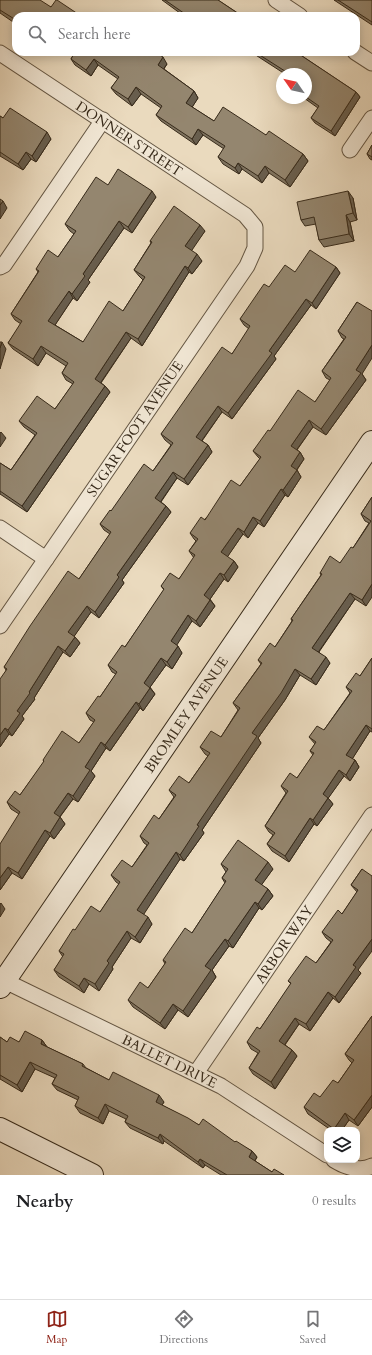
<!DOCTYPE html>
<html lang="en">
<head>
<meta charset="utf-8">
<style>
  body { margin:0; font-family:Cardo,serif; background:#f2f2f2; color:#202124 }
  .controls { position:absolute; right:12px; bottom:12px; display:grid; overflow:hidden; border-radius:8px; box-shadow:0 2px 10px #0003 }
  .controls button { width:36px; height:36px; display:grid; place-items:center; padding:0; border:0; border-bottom:1px solid #e0e0e0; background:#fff; color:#202124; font:20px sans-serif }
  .compass { position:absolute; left:276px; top:68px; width:36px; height:36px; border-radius:50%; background:#fff; box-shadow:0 2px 10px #0003; rotate:304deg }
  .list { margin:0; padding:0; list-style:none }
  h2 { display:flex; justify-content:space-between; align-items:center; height:52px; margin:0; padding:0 16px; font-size:17px }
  h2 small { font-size:13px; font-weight:400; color:#757577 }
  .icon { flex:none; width:22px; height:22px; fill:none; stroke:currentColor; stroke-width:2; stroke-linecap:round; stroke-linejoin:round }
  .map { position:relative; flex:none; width:372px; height:1175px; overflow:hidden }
  .search { position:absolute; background:#fff; box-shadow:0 2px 10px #0003; left:12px; right:12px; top:12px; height:44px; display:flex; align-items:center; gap:10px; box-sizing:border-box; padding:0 14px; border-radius:12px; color:#757577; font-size:15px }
  .sheet { height:124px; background:#fff }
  nav { display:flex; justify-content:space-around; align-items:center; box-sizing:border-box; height:56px; border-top:1px solid #e0e0e0; background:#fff; font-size:11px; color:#757577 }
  nav a { display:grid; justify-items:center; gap:2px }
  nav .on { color:#8f2418 }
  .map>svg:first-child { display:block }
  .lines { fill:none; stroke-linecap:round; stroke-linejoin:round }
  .street-casing { stroke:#645643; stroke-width:17 }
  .secondary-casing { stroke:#372a1a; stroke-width:24 }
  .street { stroke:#f1e7d5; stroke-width:15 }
  .secondary { stroke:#f1e7d5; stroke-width:22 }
  .wall { fill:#7f735f; stroke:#372a1a }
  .shaded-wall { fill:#685e4e; stroke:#372a1a }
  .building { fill:#94866f; stroke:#372a1a }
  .labels { text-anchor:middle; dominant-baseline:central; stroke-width:3; stroke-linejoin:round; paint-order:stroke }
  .street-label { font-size:14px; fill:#372a1a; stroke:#f1e7d5 }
</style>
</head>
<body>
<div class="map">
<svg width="372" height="1175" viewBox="0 0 372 1175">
  <rect width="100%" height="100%" fill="#eadabe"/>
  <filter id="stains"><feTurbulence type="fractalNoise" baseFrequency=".005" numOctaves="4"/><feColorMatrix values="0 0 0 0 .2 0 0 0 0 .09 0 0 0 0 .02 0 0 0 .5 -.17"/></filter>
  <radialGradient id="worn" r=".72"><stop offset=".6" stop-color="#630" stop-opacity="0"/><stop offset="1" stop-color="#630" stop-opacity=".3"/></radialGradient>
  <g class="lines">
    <defs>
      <g id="street">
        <polyline points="276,0 300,16"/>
        <polyline points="355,52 372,63"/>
        <path id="s1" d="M 0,53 L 245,215 L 255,227 L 255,248 L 247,266 L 0,626"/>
        <polyline points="350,150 372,118"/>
        <polyline points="0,267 4,265 103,120"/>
        <polyline points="0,528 46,559"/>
        <path id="s2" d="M 5,981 L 221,1086 L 327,1155"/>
        <path id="s3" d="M 196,1073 L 372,815"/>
        <path d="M 334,1160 C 345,1167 360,1172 372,1166"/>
      </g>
      <g id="secondary">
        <path id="s4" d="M 0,987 L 372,442"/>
        <polyline points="0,1129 92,1175"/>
      </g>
    </defs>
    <use href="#street" class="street-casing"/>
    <use href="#secondary" class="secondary-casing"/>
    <use href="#street" class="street"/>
    <use href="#secondary" class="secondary"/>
  </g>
  <g class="wall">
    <polygon points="0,0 51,7 81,16 16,16 16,24 0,13"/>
    <polygon points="162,0 218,0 242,16 184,16"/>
    <polygon points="334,0 372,0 372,25"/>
    <polygon points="75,52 167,64 164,69 194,91 198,98 192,107 214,121 266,135 303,154 308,161 290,187 269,173 262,183 242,169 239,174 223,164 218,157 224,149 203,135 196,145 161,121 156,115 161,108 141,94 132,106 116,94 111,88 118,79 98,65 91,76 75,65 71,59"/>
    <polygon points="251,52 296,52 356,92 360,97 335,136 315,123 311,118 318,108 304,98 306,98 306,74 285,74"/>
    <polygon points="0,116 3,118 51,139 36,162 31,159 23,170 0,156"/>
    <polygon points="372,145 372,160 370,159 367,154"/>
    <polygon points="108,185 156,197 132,233 124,228 88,280 90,282 77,301 73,298 55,325 83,342 123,311 143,280 139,276 134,270 151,243 150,241 205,231 191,250 202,261 192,274 189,272 142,346 131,338 101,383 105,386 110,392 27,512 0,494 0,463 11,470 35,435 24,427 19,421 55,409 73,384 66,380 62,373 66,366 46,353 38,366 13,349 8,343 21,324 15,320 11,314 38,272 36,269 58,257 74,234 70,231 65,224"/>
    <polygon points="353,198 357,220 350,222 354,241 324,247 319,240 316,224 305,226 301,220"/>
    <polygon points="336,267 340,273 316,309 311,305 274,356 276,359 232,419 222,412 202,441 208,445 212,452 188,485 177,478 161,502 166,506 171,512 122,580 124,583 99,618 91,612 74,636 80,643 70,657 63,652 34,698 35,699 22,716 24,719 12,736 9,734 0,747 6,670 4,667 79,579 110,534 104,530 100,524 111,511 153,471 171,445 165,440 161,434 232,354 249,329 244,325 240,319 269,287 295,272"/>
    <polygon points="357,302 362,374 366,380 326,435 313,427 297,450 300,452 304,459 297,470 301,477 288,497 285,495 264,527 258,523 248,538 243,534 227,557 234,561 238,567 228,582 224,579 210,599 215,606 200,627 192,621 176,645 182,653 172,669 166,665 150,687 155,694 143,711 140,708 110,751 106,748 91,771 95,776 78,802 73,799 60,817 65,824 54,839 50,836 22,879 12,873 0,890 19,814 11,809 7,802 20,795 44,762 43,760 79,743 94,722 90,720 86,713 100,697 116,674 112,672 108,665 125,647 164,590 161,586 179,579 194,558 189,551 196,541 194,539 190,533 240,486 260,459 258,457 253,451 270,431 315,402 330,380 326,378 322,371 344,339 342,338 338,331"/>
    <polygon points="372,497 366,606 355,599 319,652 330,663 316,685 300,675 285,700 258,738 261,743 202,830 204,833 184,861 180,859 143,914 152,924 140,943 131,938 112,967 113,969 99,991 89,984 84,993 59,977 54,970 63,957 59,951 75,930 100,912 119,884 116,882 111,875 132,867 147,845 144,843 140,836 159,819 174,797 169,790 189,783 208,756 205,754 200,747 221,737 238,710 233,703 261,664 258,660 275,647 292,621 291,619 321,575 320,573 340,563 353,548 369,523 365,521 361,514"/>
    <polygon points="372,658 372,732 370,731 352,759 355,760 359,767 350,781 344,776 328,798 333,804 317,826 314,824 289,862 272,851 267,844 273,835 269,832 265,826 286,793 281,786 297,778 313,755 310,751 315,744 309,737 324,730 350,693 346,687 360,676"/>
    <polygon points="221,864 273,869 261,885 268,889 273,896 262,910 259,908 233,948 229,946 212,970 216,977 188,1017 178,1010 165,1029 133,1007 128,1000 148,988 165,964 163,960 192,933 225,883 222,878 226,872"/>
    <polygon points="362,869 358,970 361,973 339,1003 333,998 310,1031 299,1024 285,1045 292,1050 297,1056 275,1089 253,1074 249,1068 258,1053 251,1049 247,1042 260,1029 291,984 288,981 316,963 331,942 326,938 322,932 342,914 357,892 351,885"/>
    <polygon points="372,1016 372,1107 358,1126 349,1120 342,1130 331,1130 308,1114 304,1107 320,1097 338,1083 352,1063 349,1060 345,1054"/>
    <polygon points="0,1037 7,1042 19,1042 42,1040 47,1047 83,1064 86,1068 109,1080 164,1102 162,1105 199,1125 252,1151 257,1157 255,1161 272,1172 284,1175 221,1175 205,1165 203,1168 164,1141 163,1144 130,1128 125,1122 126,1119 109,1111 103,1124 80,1113 75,1106 78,1100 57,1090 52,1084 55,1078 35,1069 22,1092 0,1079"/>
  </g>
  <g class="shaded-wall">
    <polygon points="239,52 243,52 241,55"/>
    <polygon points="163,57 167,64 162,71 158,65"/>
    <polygon points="94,59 98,65 91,76 86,70"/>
    <polygon points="136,87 141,94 132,106 128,99"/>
    <polygon points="194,91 198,98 191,109 186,103"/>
    <polygon points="356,92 360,97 335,136 331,131"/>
    <polygon points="198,129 203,135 196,145 192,139"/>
    <polygon points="47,132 51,139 36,162 32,156"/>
    <polygon points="26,152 31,159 23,170 18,164"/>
    <polygon points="303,154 308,161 290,187 285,180"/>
    <polygon points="238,163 242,169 239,174 235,168"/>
    <polygon points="265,166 269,173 262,183 258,176"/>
    <polygon points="152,191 156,197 132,233 128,227"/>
    <polygon points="348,191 353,198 357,220 353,213"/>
    <polygon points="3,201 7,208 0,219 0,205"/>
    <polygon points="346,215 350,222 354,241 349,234"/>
    <polygon points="119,221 124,228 88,280 90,282 77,301 72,294 83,274"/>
    <polygon points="200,225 205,231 190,253 185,246"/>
    <polygon points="197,254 202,261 192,274 188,268"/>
    <polygon points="185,266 189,272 142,346 138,339"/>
    <polygon points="336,267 340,273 316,309 312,303"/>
    <polygon points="69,291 73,298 53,328 48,321"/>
    <polygon points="306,299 311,305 274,356 276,359 232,419 228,413 269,351"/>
    <polygon points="126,332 131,338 99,385 95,379"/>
    <polygon points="2,342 6,349 0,369 0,348"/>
    <polygon points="372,345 372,358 362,374 366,380 326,435 321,429 356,370"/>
    <polygon points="41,346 46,353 38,366 33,359"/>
    <polygon points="105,386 110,392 27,512 22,506"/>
    <polygon points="218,406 222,412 200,443 196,437"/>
    <polygon points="309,420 313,427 295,452 291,446"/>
    <polygon points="1,432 6,438 0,447 0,433"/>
    <polygon points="208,445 212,452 188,485 184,479"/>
    <polygon points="300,452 304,459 295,472 291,466"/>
    <polygon points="297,470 301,477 288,497 283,490"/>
    <polygon points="173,472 177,478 159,504 155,498"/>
    <polygon points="281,489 285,495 264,527 260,521"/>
    <polygon points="166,506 171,512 122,580 124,583 99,618 95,612 117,575"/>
    <polygon points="253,517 258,523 248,538 244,532"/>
    <polygon points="238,528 243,534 226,559 221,552"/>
    <polygon points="234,561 238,567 228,582 224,575"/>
    <polygon points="220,573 224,579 208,602 204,595"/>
    <polygon points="372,584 372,597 366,606 362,600"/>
    <polygon points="350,593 355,599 317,654 312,648"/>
    <polygon points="210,600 215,606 200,627 196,621"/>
    <polygon points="87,606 91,612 73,638 68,632"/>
    <polygon points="188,615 192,621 175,648 171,641"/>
    <polygon points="75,637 80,643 70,657 65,651"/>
    <polygon points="58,646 63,652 34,698 35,699 22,716 24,719 12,736 8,730 17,711"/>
    <polygon points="178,646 182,653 172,669 167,662"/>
    <polygon points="326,657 330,663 316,685 311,679"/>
    <polygon points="161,658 166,665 148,690 144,683"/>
    <polygon points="295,669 300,675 285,700 258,738 261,743 202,830 204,833 184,861 180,855 197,825 252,733"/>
    <polygon points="150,688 155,694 143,711 139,704"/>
    <polygon points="136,702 140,708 110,751 105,745"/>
    <polygon points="366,725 370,731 351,761 346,755"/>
    <polygon points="5,728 9,734 0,747 0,735"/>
    <polygon points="101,742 106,748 91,771 95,776 78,802 73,796 85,767"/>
    <polygon points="355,760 359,767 350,781 346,775"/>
    <polygon points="339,770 344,776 327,800 323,794"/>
    <polygon points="68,793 73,799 58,819 54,813"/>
    <polygon points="328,798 333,804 317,826 313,820"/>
    <polygon points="60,817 65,824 54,839 50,833"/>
    <polygon points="310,818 314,824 289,862 285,856"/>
    <polygon points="45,830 50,836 22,879 18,873"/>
    <polygon points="176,852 180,859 142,917 137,910"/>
    <polygon points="268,862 273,869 260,887 255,880"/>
    <polygon points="8,867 12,873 0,890 0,878"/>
    <polygon points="268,889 273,896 262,910 258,904"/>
    <polygon points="255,902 259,908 233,948 228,941"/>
    <polygon points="1,903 5,909 0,917 0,904"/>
    <polygon points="148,917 152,924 140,943 135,937"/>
    <polygon points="127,931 131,938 112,967 113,969 99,991 95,984 107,961"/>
    <polygon points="225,939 229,946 212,970 216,977 188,1017 183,1011 205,966"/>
    <polygon points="372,939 372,951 358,970 361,973 339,1003 335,997 353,965"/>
    <polygon points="84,978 89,984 84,993 79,986"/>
    <polygon points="328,992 333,998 310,1031 306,1024"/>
    <polygon points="173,1004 178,1010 165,1029 160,1023"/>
    <polygon points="295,1018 299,1024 283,1047 279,1041"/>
    <polygon points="42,1040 47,1047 41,1044"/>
    <polygon points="292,1050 297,1056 275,1089 271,1082"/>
    <polygon points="30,1062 35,1069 22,1092 17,1085"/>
    <polygon points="159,1095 164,1102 160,1108 156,1102"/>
    <polygon points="372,1095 372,1107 358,1126 354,1120"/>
    <polygon points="105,1104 109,1111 103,1124 98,1118"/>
    <polygon points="345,1113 349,1120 342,1130 335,1130 334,1129"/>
    <polygon points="160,1134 164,1141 163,1144 158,1138"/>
    <polygon points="252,1151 257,1157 253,1163 249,1157"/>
    <polygon points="200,1159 205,1165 203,1168 198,1162"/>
  </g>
  <g class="building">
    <polygon points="0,0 40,0 51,7 56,0 57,0 81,16 16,16 16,20 0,10"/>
    <polygon points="165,0 218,0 242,16 188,16"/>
    <polygon points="338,0 372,0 372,22"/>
    <polygon points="75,52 155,52 163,57 158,65 194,91 186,103 214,121 223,107 266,135 269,131 303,154 285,180 265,166 258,176 238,163 235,168 218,157 225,146 198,129 192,139 156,115 162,106 136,87 128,99 111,88 119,77 94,59 86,70 71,59"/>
    <polygon points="255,52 296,52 356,92 331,131 311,118 319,106 306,97 306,74 287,74 288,73"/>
    <polygon points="282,82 282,89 279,86"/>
    <polygon points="10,108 47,132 32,156 26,152 18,164 0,152 0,116 3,118"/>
    <polygon points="372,145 372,157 367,154"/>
    <polygon points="118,169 152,191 128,227 119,221 83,274 85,276 72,294 69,291 48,321 83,342 109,301 123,311 145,277 134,270 152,242 150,241 174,206 200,225 185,246 197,254 188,268 185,266 138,339 126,332 95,379 105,386 22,506 0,491 0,463 11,470 37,433 19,421 37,396 55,409 74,382 62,373 68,363 41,346 33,359 8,343 22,321 11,314 39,271 36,269 48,250 58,257 76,231 65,224 96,177 108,185"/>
    <polygon points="348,191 353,213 346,215 349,234 319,240 314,217 301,220 297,202"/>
    <polygon points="0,199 3,201 0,205"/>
    <polygon points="310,250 336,267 312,303 306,299 269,351 272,353 228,413 218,406 196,437 208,445 184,479 173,472 155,498 166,506 117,575 119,577 95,612 87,606 68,632 75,637 65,651 58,646 29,692 30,693 17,711 20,713 8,730 5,728 0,735 0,679 7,669 4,667 30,626 68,571 79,579 111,532 100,524 110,510 111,511 144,464 153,471 173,443 161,434 222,347 232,354 250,326 240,319 264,284 269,287 285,265 295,272"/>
    <polygon points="357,302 372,311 372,345 356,370 361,373 321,429 309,420 291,446 300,452 291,466 297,470 283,490 281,489 260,521 253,517 244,532 238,528 221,552 234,561 224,575 220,573 204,595 210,600 196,621 188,615 171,641 178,646 167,662 161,658 144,683 150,688 139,704 136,702 105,745 101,742 85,767 90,770 73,796 68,793 54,813 60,817 50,833 45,830 18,873 8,867 0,878 0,844 20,812 7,802 15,791 20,795 44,761 43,760 62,731 79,743 95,720 86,713 98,696 100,697 117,672 108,665 122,645 125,647 164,589 161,586 170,573 179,579 195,555 189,551 198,539 190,533 201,517 205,520 231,480 240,486 261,457 253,451 268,430 270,431 298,390 315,402 331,378 322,371 346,337 338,331"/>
    <polygon points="0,342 2,342 0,348"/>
    <polygon points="372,497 372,584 362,600 350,593 312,648 326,657 311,679 295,669 281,693 252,733 257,736 197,825 199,826 180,855 176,852 137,910 148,917 135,937 127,931 107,961 109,963 95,984 84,978 79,986 54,970 64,954 59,951 73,929 75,930 91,906 100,912 120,882 111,875 122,860 132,867 149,843 140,836 154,815 159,819 176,795 169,790 179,776 189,783 210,753 200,747 211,731 221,737 240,708 233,703 262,663 258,660 270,643 275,647 293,620 291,619 322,574 320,573 330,556 340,563 351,547 353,548 371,521 361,514"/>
    <polygon points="372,658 372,729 366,725 346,755 355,760 346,775 339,770 323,794 328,798 313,820 310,818 285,856 267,844 275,833 265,826 288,791 281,786 290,773 297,778 314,753 310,751 316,742 309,737 317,726 324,730 352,691 346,687 356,673 360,676"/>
    <polygon points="238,840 268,862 255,880 268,889 258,904 255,902 228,941 225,939 205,966 211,970 183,1011 173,1004 160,1023 128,1000 140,982 148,988 166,962 163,960 185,928 192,933 226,881 222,878 228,869 221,864"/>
    <polygon points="362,869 372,876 372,939 353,965 356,967 335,997 328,992 306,1024 295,1018 279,1041 292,1050 271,1082 249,1068 260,1051 247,1042 257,1027 260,1029 291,983 288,981 306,956 316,963 333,940 322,932 338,910 342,914 358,890 351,885"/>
    <polygon points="372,1016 372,1095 354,1120 345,1113 334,1129 304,1107 314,1093 320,1097 333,1080 338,1083 354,1060 345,1054"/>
    <polygon points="25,1031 42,1040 41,1044 83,1064 82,1066 109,1080 113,1072 159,1095 156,1102 188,1118 199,1125 203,1119 235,1142 236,1141 252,1151 249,1157 272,1172 274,1169 284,1175 227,1175 200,1159 198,1162 160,1134 158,1138 125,1122 128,1116 105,1104 98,1118 75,1106 79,1097 52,1084 57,1075 30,1062 17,1085 0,1075 0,1037 7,1042 10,1037 19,1042"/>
  </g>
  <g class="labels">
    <g class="street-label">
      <text stroke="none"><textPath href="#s1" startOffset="155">DONNER STREET</textPath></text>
      <text transform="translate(135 429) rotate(-56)">SUGAR FOOT AVENUE</text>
      <text stroke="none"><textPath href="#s4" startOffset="330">BROMLEY AVENUE</textPath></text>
      <text stroke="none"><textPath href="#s3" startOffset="156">ARBOR WAY</textPath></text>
      <text stroke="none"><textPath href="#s2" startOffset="183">BALLET DRIVE</textPath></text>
    </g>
  </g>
  <rect width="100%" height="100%" filter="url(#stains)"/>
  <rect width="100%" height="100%" fill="url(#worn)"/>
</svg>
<div class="controls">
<button><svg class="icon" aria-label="layers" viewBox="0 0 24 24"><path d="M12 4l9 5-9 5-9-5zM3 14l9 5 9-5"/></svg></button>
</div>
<svg class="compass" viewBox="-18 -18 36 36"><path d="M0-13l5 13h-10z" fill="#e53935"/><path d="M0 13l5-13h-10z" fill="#757577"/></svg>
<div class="search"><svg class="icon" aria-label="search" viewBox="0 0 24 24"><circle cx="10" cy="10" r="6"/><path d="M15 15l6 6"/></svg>Search here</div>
</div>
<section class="sheet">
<h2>Nearby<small>0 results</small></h2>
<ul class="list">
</ul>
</section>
<nav>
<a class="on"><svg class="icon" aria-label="map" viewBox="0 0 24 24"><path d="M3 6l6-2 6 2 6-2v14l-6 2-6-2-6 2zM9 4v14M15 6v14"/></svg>Map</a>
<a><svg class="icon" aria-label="directions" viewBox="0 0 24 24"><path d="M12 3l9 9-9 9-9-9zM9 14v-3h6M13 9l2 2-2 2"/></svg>Directions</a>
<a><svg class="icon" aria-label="saved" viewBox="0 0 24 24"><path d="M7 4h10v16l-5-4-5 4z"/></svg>Saved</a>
</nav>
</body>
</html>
